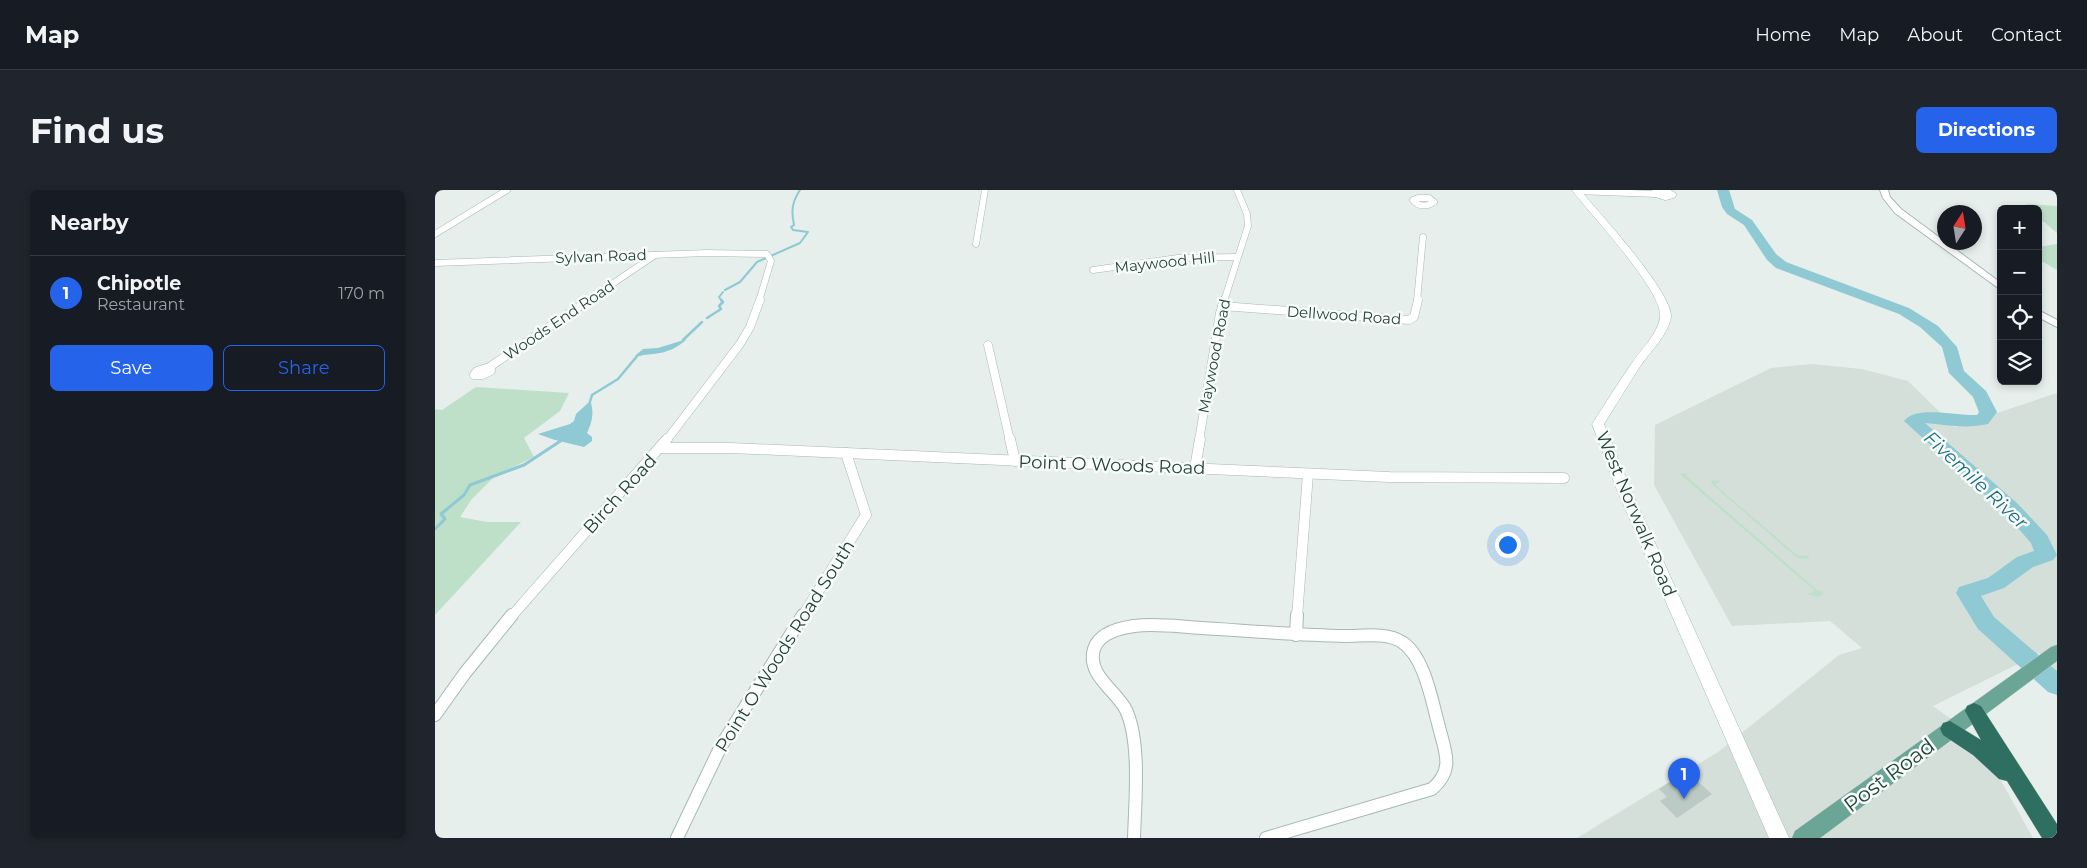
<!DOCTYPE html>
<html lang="en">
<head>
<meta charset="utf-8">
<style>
  body { margin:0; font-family:Montserrat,sans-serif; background:#20242c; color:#f1f3f6 }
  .controls { position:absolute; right:15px; top:15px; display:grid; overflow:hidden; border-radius:8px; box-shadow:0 2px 8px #0003 }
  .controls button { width:45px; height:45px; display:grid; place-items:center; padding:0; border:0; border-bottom:1px solid #363941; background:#171b24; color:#f1f3f6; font:25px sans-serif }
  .compass { position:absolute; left:1502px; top:15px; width:45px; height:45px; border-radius:50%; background:#171b24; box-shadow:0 2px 8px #0003; rotate:12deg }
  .you { position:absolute; left:1072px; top:354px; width:18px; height:18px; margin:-12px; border:4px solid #fff; border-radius:50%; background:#1a73e8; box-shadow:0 0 0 8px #1a73e833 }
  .badge { display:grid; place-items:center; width:32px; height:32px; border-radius:50%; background:#2563eb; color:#fff; font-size:16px; font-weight:700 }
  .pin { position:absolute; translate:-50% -41px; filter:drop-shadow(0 1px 2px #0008) }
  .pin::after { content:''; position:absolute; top:26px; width:18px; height:15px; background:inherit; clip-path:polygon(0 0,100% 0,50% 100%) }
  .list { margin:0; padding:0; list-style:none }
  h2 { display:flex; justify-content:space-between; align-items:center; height:65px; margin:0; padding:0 20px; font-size:21px }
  h2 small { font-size:16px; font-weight:400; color:#9ea1a6 }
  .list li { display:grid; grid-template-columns:32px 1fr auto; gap:15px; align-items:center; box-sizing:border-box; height:75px; padding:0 20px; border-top:1px solid #363941 }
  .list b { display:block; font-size:19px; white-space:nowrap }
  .list p { margin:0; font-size:16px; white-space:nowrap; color:#9ea1a6 }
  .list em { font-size:16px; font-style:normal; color:#9ea1a6 }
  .actions { display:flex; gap:10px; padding:15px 20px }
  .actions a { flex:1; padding:11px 0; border:1px solid #2563eb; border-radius:8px; text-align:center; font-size:18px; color:#2563eb }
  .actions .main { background:#2563eb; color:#fff }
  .icon { flex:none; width:28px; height:28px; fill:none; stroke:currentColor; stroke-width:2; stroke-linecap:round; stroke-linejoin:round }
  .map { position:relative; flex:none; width:1622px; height:648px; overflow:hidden; border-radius:8px }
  header { display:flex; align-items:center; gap:30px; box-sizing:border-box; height:70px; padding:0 25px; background:#171b24; border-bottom:1px solid #363941 }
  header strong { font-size:24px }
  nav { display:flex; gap:28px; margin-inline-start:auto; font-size:18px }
  .intro { display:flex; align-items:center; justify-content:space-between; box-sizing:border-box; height:120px; padding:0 30px }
  h1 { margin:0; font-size:35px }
  .button { padding:12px 22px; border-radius:8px; background:#2563eb; color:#fff; font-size:18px; font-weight:700 }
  main { display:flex; gap:30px; padding:0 30px }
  aside { flex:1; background:#171b24; border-radius:8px; box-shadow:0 2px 8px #0003 }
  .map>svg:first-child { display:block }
  .built { fill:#d4dfda }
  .green { fill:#bfe0c8 }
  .water { fill:#8ec9d4 }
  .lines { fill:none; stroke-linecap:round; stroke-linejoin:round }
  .stream-far2 { stroke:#8ec9d4; stroke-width:2 }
  .stream-far1 { stroke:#8ec9d4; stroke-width:2.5 }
  .stream { stroke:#8ec9d4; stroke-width:3 }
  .river { fill:#8ec9d4; fill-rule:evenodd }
  .building { fill:#bbcac4 }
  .minor-far3-casing { stroke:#a8b8b2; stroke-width:7 }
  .minor-far2-casing { stroke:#a8b8b2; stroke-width:9 }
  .minor-far1-casing { stroke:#a8b8b2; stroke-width:11 }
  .minor-casing { stroke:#a8b8b2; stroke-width:14 }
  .tertiary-casing { stroke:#a8b8b2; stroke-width:2 }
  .secondary-casing { stroke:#a4bbb3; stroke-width:1 }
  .primary-casing { stroke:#c2cac8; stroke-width:1 }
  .motorway-casing { stroke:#c2cac8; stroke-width:1 }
  .minor-far3 { stroke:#fff; stroke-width:6 }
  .minor-far2 { stroke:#fff; stroke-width:8 }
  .minor-far1 { stroke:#fff; stroke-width:10 }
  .minor { stroke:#fff; stroke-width:12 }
  .tertiary { fill:#fff; fill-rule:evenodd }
  .secondary { fill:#fff; fill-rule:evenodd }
  .primary { fill:#6aa596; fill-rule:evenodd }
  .motorway { fill:#2f6f62; fill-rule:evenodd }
  .labels { text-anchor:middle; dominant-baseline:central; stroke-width:5; stroke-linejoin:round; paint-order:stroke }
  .far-street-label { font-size:15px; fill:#24423a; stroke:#f7fbf9 }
  .street-label { font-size:18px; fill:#24423a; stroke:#f7fbf9 }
  .water-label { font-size:19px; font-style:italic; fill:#1c6f80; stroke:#f7fbf9 }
  .near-street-label { font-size:21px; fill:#24423a; stroke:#f7fbf9 }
</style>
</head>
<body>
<header>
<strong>Map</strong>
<nav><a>Home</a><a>Map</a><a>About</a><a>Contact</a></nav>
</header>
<div class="intro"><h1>Find us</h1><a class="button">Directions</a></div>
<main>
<aside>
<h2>Nearby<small></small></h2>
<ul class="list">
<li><span class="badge">1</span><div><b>Chipotle</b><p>Restaurant</p></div><em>170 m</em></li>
</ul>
<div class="actions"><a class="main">Save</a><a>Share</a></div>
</aside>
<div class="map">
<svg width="1622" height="648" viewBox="0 0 1622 648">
  <rect width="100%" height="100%" fill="#e6efeb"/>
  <polygon class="built" points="1376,174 1427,179 1473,191 1520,237 1622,203 1622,482 1605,463 1498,516 1542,548 1598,648 1142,648 1283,562 1404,465 1427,458 1395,431 1297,436 1219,295 1220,235 1336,178"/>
  <g class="green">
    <polygon points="1593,14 1622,16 1622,43 1603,27 1603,19 1593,19 1590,15"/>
    <polygon points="1622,54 1622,80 1603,69 1603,57"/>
    <polygon points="41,197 134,203 125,221 89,248 99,267 60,286 37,309 25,327 52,332 86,332 0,425 0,219 7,220"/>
    <polygon points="1248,283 1252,284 1250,285 1383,401 1386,400 1388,404 1383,407 1372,404 1380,401 1245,284"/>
    <polygon points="1277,290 1285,291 1280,295 1363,366 1372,365 1375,368 1367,369 1361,367 1278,295 1276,293"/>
  </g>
  <g class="water">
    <path d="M 252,149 C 234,165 223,163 200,166 L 208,159 L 223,158 Z"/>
    <path d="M 153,213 L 156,213 C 159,224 157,232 152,243 L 157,247 L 157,251 L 149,257 L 120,250 L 103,244 L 135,234 L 139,231 L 141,224 Z"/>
  </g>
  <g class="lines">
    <g class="stream-far2">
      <path d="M 290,100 L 305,92 L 322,72 L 365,53 L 373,42 L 358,40 L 356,37 L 359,35 C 356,21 357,12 365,0"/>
      <polyline points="287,111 284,107 288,102"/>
    </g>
    <g class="stream-far1">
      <polyline points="272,128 286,119 284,116 288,112 286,110"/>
      <polyline points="248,150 267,132"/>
      <polyline points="154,215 157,205 183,189 203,165 207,164"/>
    </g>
    <polyline class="stream" points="0,339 10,329 6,324 29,305 35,295 89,275 127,250"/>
    <path class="river" d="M 1282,0 L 1294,0 L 1300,19 L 1317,30 L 1341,64 L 1351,72 L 1474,118 L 1503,136 L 1522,157 L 1529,181 L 1551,201 L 1562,222 L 1553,234 C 1533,239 1511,235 1490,233 L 1583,314 L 1612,345 L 1622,365 L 1618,370 L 1598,377 L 1569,398 L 1546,406 L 1559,427 L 1622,481 L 1622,505 L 1613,502 L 1543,439 L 1521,403 L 1524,397 L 1553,388 L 1582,367 L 1599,361 L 1596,353 L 1569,322 L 1469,231 C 1480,215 1523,226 1542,225 L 1544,222 L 1538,207 L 1514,183 L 1507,157 L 1485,137 L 1464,124 L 1341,78 L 1332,70 L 1309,35 L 1292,24 L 1287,17 Z"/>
  </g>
  <polygon class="building" points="1240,589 1248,596 1260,589 1277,604 1242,628 1225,611 1232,607 1224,599"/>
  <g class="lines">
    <defs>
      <g id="minor-far3">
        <polyline points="1142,1 1221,4"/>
        <polygon points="1223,1 1233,2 1238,5 1230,7 1221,4 1220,2"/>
        <path d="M 983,8 L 994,8 L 999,12 C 992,17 984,17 978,10 Z"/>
        <polyline points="0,44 72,0"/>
        <polyline points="541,54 550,0"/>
        <polyline points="0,73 272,63 332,64 336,71 324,111"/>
        <polyline points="658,80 743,68 802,67"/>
        <polyline points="152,111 220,65"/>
        <polyline points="789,111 813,36 812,24 802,0"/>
        <polyline points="982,111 988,47"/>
      </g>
      <g id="minor-far2">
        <polyline points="787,116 974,130 979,127 983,110"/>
        <polyline points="553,155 575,251"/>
        <polygon points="51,178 56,179 56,181 47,185 39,185 42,181"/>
        <polyline points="53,178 154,110"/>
        <polyline points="231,251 305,154 315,137 325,110"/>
        <polyline points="764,251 785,123 789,110"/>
      </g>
      <g id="minor-far1">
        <polyline points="575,249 580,271"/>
        <polyline points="226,258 296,258 954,287 1129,288"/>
        <polyline points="760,278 765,249"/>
        <polyline points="76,427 232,249"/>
        <polyline points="367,427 431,325 411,263"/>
        <polyline points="862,427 873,284"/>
      </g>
      <g id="minor">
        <polyline points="861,445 862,425"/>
        <polyline points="0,525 30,483 77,425"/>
        <polyline points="242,648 286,556 368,425"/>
        <path d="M 699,648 C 700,613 706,552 691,520 C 682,501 651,485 659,459 C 664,443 685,438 699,436 C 722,433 745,437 767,438 C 815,441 863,445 911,446 C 928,446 952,442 967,452 C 990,467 997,512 1004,537 C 1010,562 1020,579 997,599 L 831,648"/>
      </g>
      <g id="tertiary">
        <polygon points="1445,0 1453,0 1455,7 1466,19 1566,93 1566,100 1460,23 1448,8"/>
        <polygon points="1603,120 1622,130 1622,137 1603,127"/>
      </g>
      <path id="secondary" d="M 1137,0 L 1145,0 C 1163,21 1238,103 1236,127 C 1233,145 1216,161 1206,175 C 1193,195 1181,215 1169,234 L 1196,300 L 1354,648 L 1334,648 L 1182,300 L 1157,234 C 1170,214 1183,193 1197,173 C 1206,159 1222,145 1225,128 C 1230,103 1154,23 1137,0 Z"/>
      <polygon id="primary" points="1622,455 1622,471 1385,648 1357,648 1360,641 1616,457"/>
      <polygon id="motorway" points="1539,513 1546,516 1622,634 1622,648 1607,648 1572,591 1564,589 1538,565 1508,545 1505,539 1508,533 1515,531 1546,550 1530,521 1532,516"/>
    </defs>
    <use href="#minor-far3" class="minor-far3-casing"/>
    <use href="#minor-far2" class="minor-far2-casing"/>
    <use href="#minor-far1" class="minor-far1-casing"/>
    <use href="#minor" class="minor-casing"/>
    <use href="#tertiary" class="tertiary-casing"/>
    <use href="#secondary" class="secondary-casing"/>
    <use href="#primary" class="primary-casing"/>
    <use href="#motorway" class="motorway-casing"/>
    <use href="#minor-far3" class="minor-far3"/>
    <use href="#minor-far2" class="minor-far2"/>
    <use href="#minor-far1" class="minor-far1"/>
    <use href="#minor" class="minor"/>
    <use href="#tertiary" class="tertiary"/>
    <use href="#secondary" class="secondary"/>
    <use href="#primary" class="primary"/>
    <use href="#motorway" class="motorway"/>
  </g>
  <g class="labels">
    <g class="far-street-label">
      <text transform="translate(166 66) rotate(-2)">Sylvan Road</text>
      <text transform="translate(730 72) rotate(-6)">Maywood Hill</text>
      <text transform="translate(909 125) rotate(4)">Dellwood Road</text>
      <text transform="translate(124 130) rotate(-34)">Woods End Road</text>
      <text transform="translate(779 166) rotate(-79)">Maywood Road</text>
    </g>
    <g class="street-label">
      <text transform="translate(677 275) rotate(2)">Point O Woods Road</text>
      <text transform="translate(185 304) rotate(-48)">Birch Road</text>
      <text transform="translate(1201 324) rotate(67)">West Norwalk Road</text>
      <text transform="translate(350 456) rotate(-58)">Point O Woods Road South</text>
    </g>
    <g class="water-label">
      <text transform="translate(1541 290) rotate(43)">Fivemile River</text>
    </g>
    <g class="near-street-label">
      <text transform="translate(1454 585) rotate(-37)">Post Road</text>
    </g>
  </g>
</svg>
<div class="controls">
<button>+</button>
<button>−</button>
<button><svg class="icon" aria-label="locate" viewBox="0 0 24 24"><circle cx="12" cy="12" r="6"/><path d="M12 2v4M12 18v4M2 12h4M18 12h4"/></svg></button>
<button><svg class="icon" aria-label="layers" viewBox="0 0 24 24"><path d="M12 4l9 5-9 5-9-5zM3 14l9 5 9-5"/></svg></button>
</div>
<svg class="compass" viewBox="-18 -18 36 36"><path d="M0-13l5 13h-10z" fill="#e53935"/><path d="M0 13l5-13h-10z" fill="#9ea1a6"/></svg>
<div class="you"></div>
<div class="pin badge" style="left:1249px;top:609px">1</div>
</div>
</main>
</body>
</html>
